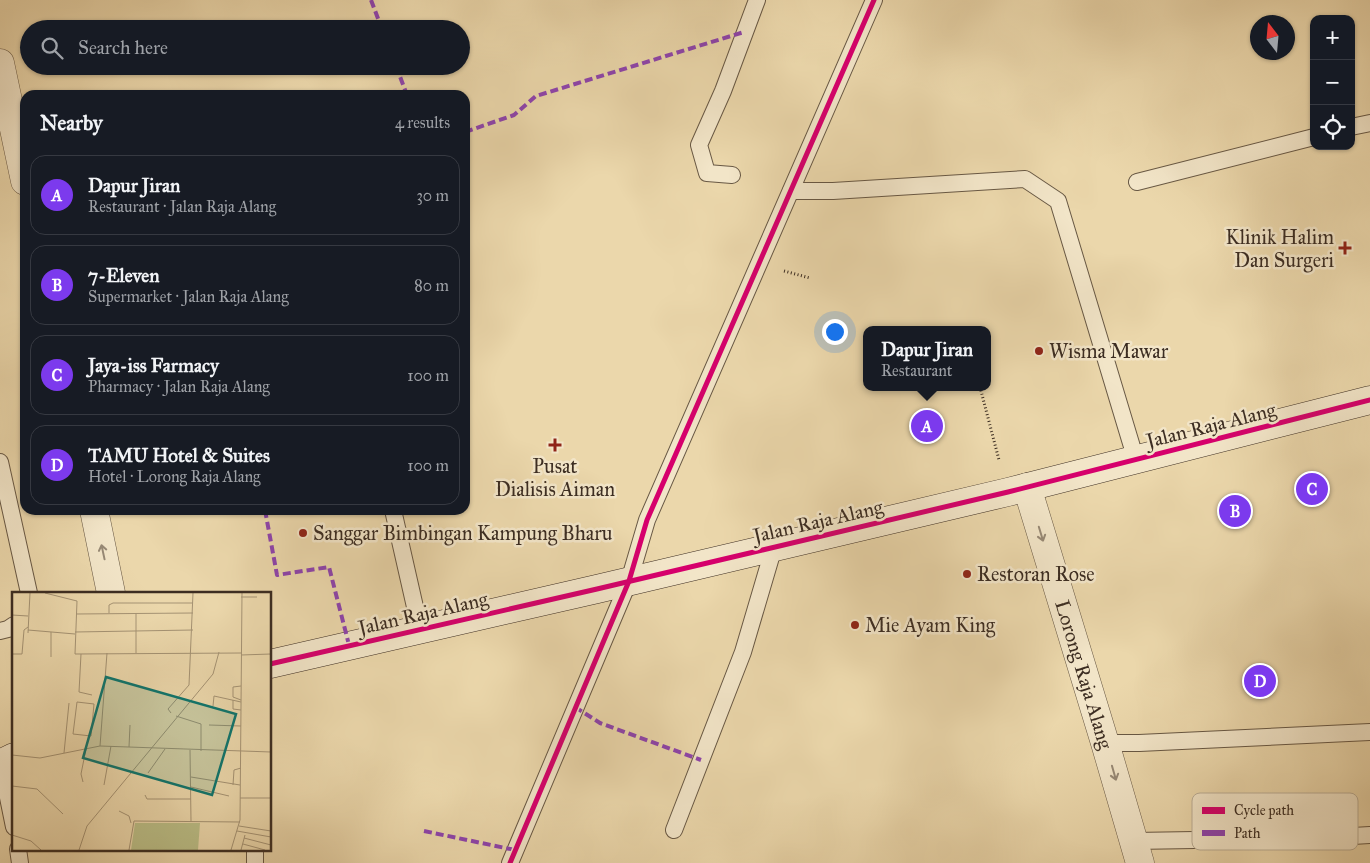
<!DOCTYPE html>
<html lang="en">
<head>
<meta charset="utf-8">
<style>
  body { margin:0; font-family:"IM FELL Great Primer",serif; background:#242831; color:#f1f3f6 }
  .controls { position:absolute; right:15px; top:15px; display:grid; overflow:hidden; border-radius:10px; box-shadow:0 1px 4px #0004 }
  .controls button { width:45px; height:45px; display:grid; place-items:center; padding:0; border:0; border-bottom:1px solid #363941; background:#171b24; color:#f1f3f6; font:25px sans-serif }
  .compass { position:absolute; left:1250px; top:15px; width:45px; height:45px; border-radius:50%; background:#171b24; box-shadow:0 1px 4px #0004; rotate:344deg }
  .you { position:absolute; left:834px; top:331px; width:18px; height:18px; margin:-12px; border:4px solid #fff; border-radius:50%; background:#1a73e8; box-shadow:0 0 0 8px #1a73e833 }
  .badge { display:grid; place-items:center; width:32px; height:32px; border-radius:50%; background:#7c3aed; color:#fff; font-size:16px; font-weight:700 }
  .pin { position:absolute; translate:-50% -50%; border:2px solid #fff; box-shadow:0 1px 5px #0006 }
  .popup { position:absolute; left:863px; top:326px; width:128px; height:65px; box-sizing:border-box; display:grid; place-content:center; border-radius:10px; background:#171b24; filter:drop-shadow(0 1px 4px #0005); font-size:16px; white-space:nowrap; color:#9ea1a6 }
  .popup b { font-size:19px; color:#f1f3f6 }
  .popup::after { content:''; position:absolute; left:50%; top:100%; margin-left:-10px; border:10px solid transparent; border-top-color:#171b24 }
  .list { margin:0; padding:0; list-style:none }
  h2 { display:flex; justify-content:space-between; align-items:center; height:65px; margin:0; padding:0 20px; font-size:21px }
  h2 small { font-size:16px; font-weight:400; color:#9ea1a6 }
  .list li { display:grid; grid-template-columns:32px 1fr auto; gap:15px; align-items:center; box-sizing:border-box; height:80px; margin:0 10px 10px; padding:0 10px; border:1px solid #363941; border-radius:15px }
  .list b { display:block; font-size:19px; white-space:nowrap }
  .list p { margin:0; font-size:16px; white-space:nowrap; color:#9ea1a6 }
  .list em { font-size:16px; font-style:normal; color:#9ea1a6 }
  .icon { flex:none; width:28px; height:28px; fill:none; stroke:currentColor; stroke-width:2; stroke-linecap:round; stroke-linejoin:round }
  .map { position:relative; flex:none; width:1370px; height:863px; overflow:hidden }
  .search { position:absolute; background:#171b24; box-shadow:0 1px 4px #0004; left:20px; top:20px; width:450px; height:55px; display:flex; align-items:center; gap:12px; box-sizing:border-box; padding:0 18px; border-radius:28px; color:#9ea1a6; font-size:19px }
  .panel { position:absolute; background:#171b24; box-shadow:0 1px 4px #0004; left:20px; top:90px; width:450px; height:425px; border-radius:15px }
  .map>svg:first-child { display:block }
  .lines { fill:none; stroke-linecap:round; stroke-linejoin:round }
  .lane-casing { stroke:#685844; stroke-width:18 }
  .street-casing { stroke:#685844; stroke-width:29 }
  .secondary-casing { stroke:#3c2d22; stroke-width:29 }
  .path { stroke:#3c2d22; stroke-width:3; stroke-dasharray:1 2.5; stroke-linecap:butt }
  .lane { stroke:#f2e5c8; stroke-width:16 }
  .street { stroke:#f2e5c8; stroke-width:28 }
  .secondary { stroke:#f2e5c8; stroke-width:28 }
  .quiet { stroke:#8e44ad; stroke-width:4; stroke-dasharray:8 4; stroke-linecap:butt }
  .cycleway-casing { stroke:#f2e5c8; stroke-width:8 }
  .cycleway { stroke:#d6006c; stroke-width:5 }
  .oneway { stroke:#978975 }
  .poi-dot { fill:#8f2418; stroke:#f2e5c8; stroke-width:2 }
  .labels { text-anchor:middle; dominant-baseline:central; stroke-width:5; stroke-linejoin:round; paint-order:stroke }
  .poi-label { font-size:20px; fill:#3c2d22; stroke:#f2e5c8; text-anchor:start }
  .street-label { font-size:20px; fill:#3c2d22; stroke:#f2e5c8 }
  .inset-road { fill:none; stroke:#a59374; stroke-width:1 }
  .view { fill:#0f766e; fill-opacity:0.15; stroke:#0f766e; stroke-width:2.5 }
  .inset-edge { fill:none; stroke:#3c2d22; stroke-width:2.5 }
  .key { fill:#f2e5c8; stroke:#bbae96; stroke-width:1 }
  .key-label { font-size:14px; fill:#3c2d22 }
</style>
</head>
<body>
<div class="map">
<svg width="1370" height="863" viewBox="0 0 1370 863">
  <rect width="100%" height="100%" fill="#ebd7ab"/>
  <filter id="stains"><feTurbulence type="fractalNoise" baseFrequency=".004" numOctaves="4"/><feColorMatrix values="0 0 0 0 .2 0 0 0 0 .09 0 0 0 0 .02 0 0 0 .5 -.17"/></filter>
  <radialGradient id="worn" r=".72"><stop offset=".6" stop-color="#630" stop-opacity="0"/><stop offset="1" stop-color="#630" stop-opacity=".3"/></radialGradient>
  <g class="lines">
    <defs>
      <g id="lane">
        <polyline points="1351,127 1370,123"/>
        <polyline points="732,175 707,173 699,145 723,91 757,0"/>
        <polyline points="1137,182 1314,137"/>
        <polyline points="791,191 833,191 1025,179 1058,201 1136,460"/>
        <polyline points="0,462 29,593"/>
        <polyline points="393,510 420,629"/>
        <polyline points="0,631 8,629 14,625"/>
        <polyline points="1105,743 1139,743 1370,732"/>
        <polyline points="1,763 14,827"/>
        <polyline points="674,830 743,652 774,547"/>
        <polyline points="1133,841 1319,838 1370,835"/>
        <polyline points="18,849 20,863"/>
        <polyline points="255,863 255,849"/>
        <polyline points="510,863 629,581 647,520 874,0"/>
      </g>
      <g id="street">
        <polyline points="0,63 25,181"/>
        <path id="s1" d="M 1027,487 L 1105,743 L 1140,863"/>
        <polyline points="94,510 111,593"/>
      </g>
      <g id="secondary">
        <polyline points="270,664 597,589 1008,492 1370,400"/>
        <polyline points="0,764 14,757"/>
      </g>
    </defs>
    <use href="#lane" class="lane-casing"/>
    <use href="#street" class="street-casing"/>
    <use href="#secondary" class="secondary-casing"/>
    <g class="path">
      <polyline points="784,271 810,278"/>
      <polyline points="980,387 999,460"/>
    </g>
    <use href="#lane" class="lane"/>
    <use href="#street" class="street"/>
    <use href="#secondary" class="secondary"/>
    <g class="quiet">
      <polyline points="371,0 382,29"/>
      <polyline points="396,66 407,95"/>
      <polyline points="465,132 514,115 536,96 744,32"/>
      <polyline points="265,510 277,575 329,567 349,645"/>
      <polyline points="575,707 600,723 701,760"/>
      <polyline points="424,831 515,850"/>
    </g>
    <defs>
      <g id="cycleway">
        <polyline points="270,664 597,589 1008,492 1370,400"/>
        <polyline points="510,863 629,581 647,520 874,0"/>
      </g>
    </defs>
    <use href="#cycleway" class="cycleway-casing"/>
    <use href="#cycleway" class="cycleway"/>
  </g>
  <defs><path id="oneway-shaft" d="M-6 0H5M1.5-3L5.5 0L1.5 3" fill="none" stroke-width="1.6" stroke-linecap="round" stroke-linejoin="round" transform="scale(1.25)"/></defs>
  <g class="oneway">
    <use href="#oneway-shaft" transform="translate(1041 534) rotate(73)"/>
    <use href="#oneway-shaft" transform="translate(103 552) rotate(-102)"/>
    <use href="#oneway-shaft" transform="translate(1114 773) rotate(74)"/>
  </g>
  <g class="poi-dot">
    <path d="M1342.5 240.5h5v5h5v5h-5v5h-5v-5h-5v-5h5z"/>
    <circle cx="1039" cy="351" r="5"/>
    <path d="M552.5 437.5h5v5h5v5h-5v5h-5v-5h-5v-5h5z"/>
    <circle cx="303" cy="533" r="5"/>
    <circle cx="967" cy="574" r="5"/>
    <circle cx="855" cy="625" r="5"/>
  </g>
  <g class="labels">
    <g class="poi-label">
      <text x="1334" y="237" text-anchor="end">Klinik Halim<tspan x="1334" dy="23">Dan Surgeri</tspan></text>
      <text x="1049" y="351">Wisma Mawar</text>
      <text x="555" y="466" text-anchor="middle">Pusat<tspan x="555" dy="23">Dialisis Aiman</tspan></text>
      <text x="313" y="533">Sanggar Bimbingan Kampung Bharu</text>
      <text x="977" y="574">Restoran Rose</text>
      <text x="865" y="625">Mie Ayam King</text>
    </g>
    <g class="street-label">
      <text transform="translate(1211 425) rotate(-14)">Jalan Raja Alang</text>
      <text transform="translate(818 521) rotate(-13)">Jalan Raja Alang</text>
      <text transform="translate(423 613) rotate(-13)">Jalan Raja Alang</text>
      <text stroke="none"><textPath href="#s1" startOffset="196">Lorong Raja Alang</textPath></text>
    </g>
  </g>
  <g transform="translate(12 592)">
    <rect width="259" height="259" fill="#ebd7ab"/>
    <path d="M 123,231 L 188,231 L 186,258 L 119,258 Z" fill="#babe87"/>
    <path d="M 145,245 L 182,248 L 182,258 L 144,258 Z" fill="#babe87"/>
    <path class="inset-road" d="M 33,1 L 65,9 L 63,62 L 229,61M 229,5 L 245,5M 97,21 L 97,13 L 101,11 L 181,11M 124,21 L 124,61M 64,22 L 181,21M 0,23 L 16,24M 16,38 L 63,42M 63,40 L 181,38M 16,41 L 18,1M 0,62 L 10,62 L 12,38 L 16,35M 69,62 L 67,100 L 80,103M 229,63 L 259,62M 39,65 L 39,40M 177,93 L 181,1M 221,108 L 221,117 L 229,118M 229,108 L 221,105 L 221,95 L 229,94M 65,110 L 82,112 L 79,144 L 61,142 ZM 201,114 L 202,104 L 229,110M 159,121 L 156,117 L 177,93M 164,124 L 189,132 L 189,159M 197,133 L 229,134M 88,154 L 95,61M 117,155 L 118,133M 178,158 L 179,229M 52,161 L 57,111M 0,163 L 28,166 L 88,154 L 259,160M 136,181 L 153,157M 179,185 L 228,193M 71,190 L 69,182 L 74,157M 92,193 L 99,154M 221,193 L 222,178 L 229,176M 0,194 L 25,197 L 51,222M 179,195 L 217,204M 133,203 L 135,207 L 179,207M 228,206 L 259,206M 107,219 L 117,224 L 119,231M 227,234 L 259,239M 225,239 L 259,245M 0,243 L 19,249 L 29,258M 232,246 L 259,253M 231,252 L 253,258M 67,258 L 75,234 L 201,82 L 207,60M 117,258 L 122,229 L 228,230M 219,258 L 228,228 L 230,1M 229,258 L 233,243"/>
    <path class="view" d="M 94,85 L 224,122 L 200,203 L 71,166 Z"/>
    <rect width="259" height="259" class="inset-edge"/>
  </g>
  <rect x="1192" y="793" width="166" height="57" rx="8" class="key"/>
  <rect x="1202" y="807" width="23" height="7" fill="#d6006c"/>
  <rect x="1202" y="830" width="23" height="6" fill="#8e44ad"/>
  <g class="key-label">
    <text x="1234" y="815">Cycle path</text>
    <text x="1234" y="838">Path</text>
  </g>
  <rect width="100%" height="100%" filter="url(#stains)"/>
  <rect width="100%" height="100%" fill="url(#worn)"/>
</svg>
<div class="controls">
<button>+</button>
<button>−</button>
<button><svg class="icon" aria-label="locate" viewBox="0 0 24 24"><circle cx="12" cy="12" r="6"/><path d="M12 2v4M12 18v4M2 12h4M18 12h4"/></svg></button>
</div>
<svg class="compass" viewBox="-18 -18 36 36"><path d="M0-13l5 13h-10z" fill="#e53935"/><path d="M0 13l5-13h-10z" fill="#9ea1a6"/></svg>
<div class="you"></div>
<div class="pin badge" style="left:927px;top:426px">A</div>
<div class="popup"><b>Dapur Jiran</b>Restaurant</div>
<div class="pin badge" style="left:1235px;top:511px">B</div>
<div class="pin badge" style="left:1312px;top:489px">C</div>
<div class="pin badge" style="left:1260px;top:681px">D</div>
<div class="search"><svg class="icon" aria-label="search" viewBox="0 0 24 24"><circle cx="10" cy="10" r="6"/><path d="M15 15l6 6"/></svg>Search here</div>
<section class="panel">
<h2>Nearby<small>4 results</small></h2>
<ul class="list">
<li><span class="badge">A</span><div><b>Dapur Jiran</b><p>Restaurant · Jalan Raja Alang</p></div><em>30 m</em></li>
<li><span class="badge">B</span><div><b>7-Eleven</b><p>Supermarket · Jalan Raja Alang</p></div><em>80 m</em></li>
<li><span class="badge">C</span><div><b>Jaya-iss Farmacy</b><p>Pharmacy · Jalan Raja Alang</p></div><em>100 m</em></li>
<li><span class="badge">D</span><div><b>TAMU Hotel &amp; Suites</b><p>Hotel · Lorong Raja Alang</p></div><em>100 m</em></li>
</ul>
</section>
</div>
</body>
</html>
